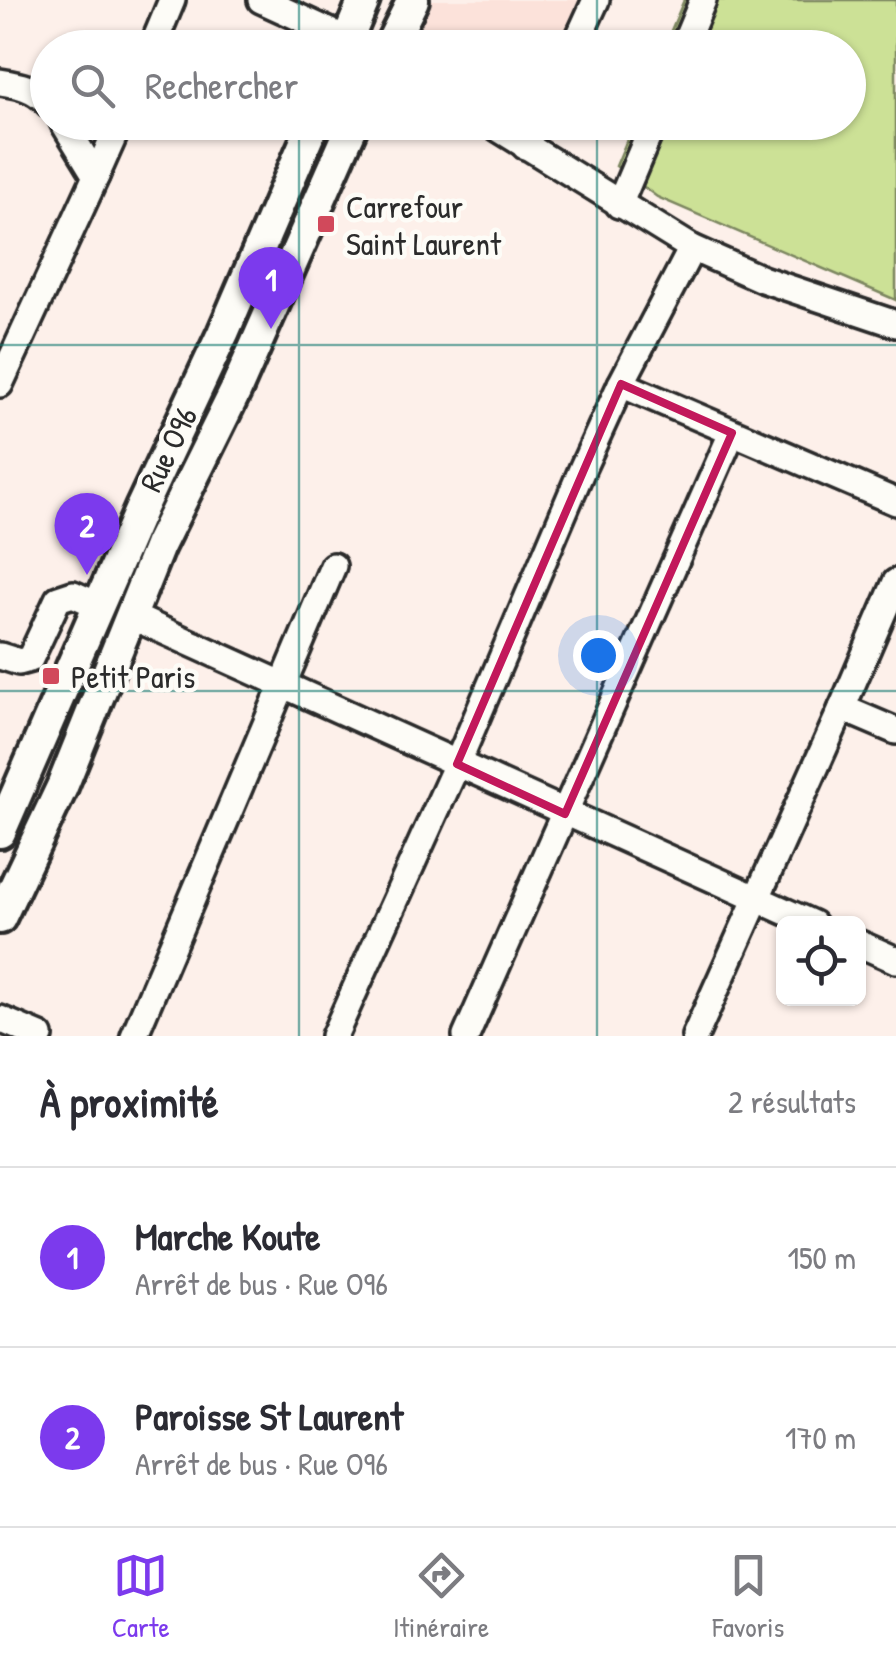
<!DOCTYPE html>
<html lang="fr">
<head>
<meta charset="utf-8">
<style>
  body { margin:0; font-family:"Patrick Hand",sans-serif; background:#f7f7f7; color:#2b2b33 }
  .controls { position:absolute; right:30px; bottom:30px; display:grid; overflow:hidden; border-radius:15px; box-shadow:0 2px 8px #0004 }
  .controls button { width:90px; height:90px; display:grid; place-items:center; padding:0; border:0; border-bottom:2px solid #e1e1e2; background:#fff; color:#2b2b33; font:50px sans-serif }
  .you { position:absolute; left:598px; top:655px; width:35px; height:35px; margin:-25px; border:8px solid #fff; border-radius:50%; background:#1a73e8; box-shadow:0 0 0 15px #1a73e833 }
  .badge { display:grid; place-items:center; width:65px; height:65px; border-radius:50%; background:#7c3aed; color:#fff; font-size:32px; font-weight:700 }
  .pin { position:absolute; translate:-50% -82px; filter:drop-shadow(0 2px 5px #0008) }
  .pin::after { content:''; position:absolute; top:52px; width:35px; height:30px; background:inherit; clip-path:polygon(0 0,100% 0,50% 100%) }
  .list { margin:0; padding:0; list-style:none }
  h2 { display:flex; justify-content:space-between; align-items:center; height:130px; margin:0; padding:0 40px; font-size:42px }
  h2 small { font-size:32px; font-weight:400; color:#7c7c81 }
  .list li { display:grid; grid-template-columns:65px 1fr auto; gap:30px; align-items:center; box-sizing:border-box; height:180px; padding:0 40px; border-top:2px solid #e1e1e2 }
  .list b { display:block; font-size:38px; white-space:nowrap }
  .list p { margin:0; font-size:32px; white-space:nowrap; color:#7c7c81 }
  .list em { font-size:32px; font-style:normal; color:#7c7c81 }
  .icon { flex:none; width:55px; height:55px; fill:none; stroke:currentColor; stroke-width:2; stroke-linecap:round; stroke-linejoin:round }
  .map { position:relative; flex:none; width:896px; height:1036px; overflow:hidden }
  .search { position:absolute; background:#fff; box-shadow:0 2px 8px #0004; left:30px; right:30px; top:30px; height:110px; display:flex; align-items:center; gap:25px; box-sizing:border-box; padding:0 35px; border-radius:55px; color:#7c7c81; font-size:38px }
  .sheet { height:490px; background:#fff }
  nav { display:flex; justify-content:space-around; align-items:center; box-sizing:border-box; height:140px; border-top:2px solid #e1e1e2; background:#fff; font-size:28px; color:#7c7c81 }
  nav a { display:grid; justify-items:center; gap:5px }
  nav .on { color:#7c3aed }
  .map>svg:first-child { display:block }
  .built { fill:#fce2da }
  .green { fill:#cce196; stroke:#7c8660; stroke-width:2.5 }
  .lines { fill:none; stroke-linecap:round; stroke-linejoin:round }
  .minor-casing { stroke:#2b2b2b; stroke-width:32 }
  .major-casing { stroke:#2b2b2b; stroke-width:38 }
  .minor { stroke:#fdfcf7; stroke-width:25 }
  .major { stroke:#fdfcf7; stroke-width:30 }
  .marked { fill:none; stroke:#c2185b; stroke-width:8; stroke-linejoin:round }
  .grid { fill:none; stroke:#0f766e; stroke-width:2.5; stroke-opacity:0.55 }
  .poi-dot { fill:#d1495b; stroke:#fdfcf7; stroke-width:4 }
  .labels { text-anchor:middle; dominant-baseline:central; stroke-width:9; stroke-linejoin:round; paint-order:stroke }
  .poi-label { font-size:32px; fill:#2b2b2b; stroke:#fdfcf7; text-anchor:start }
  .street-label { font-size:32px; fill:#2b2b2b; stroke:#fdfcf7 }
</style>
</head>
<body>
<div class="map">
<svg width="896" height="1036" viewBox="0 0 896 1036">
  <rect width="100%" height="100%" fill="#fdf0ea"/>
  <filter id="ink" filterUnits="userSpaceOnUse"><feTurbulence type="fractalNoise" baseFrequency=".01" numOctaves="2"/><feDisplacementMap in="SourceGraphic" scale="20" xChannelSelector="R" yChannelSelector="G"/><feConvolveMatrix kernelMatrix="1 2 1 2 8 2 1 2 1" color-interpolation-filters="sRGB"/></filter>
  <g filter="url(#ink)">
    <polygon class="built" points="428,0 592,0 569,47 418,48 410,43"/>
    <polygon class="green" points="684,0 896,0 896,300 657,197 616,166 634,123 848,122 848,48 664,47"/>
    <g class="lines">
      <defs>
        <g id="minor">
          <polyline points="261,0 366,48"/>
          <polyline points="152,48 172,0"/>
          <polyline points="574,48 596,0"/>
          <polyline points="683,48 703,0"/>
          <path d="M 0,82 C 19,85 35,88 48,103"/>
          <polyline points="488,122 692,248 762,279 896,324"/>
          <polyline points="525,146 537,122"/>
          <polyline points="96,176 120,122"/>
          <polyline points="619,205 654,122"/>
          <polyline points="0,384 96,176 63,122"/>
          <polyline points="621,384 896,502"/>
          <polyline points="131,616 813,924"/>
          <polyline points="0,656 19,662 30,659 58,599 73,594 100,606"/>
          <polyline points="842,708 896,731"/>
          <polyline points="858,943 896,960"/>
          <polyline points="0,1019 40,1036"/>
          <polyline points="134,1036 333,566"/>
          <polyline points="334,1036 457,764 583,467 621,384 692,248"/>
          <polyline points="466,1036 732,433"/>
          <polyline points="695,1036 842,708 896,582"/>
        </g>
        <g id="major">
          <polyline points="344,48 364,0"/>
          <polyline points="389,48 413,0"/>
          <polyline points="0,832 141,508 223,333 314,122"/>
          <polyline points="0,918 62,787 159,546 236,390 354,122"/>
        </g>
      </defs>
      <use href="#minor" class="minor-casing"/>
      <use href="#major" class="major-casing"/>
      <use href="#minor" class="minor"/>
      <use href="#major" class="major"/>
    </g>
  </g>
  <path class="marked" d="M 621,384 L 732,433 L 565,814 L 457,764 Z"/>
  <path class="grid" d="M 299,0 L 299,48M 597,0 L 597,48M 299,122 L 299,1036M 597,122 L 597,1036M 0,345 L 896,345M 0,691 L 896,691"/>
  <g class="poi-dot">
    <rect x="316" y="214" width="20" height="20" rx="5"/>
    <rect x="41" y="666" width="20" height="20" rx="5"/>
  </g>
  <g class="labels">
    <g class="poi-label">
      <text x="346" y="206">Carrefour<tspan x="346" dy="37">Saint Laurent</tspan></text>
      <text x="71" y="676">Petit Paris</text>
    </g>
    <g class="street-label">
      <text transform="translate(168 449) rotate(-64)">Rue O96</text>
    </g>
  </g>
</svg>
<div class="controls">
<button><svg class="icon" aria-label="locate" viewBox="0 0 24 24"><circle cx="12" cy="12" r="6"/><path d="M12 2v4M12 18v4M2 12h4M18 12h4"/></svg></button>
</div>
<div class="you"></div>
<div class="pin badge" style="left:271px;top:329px">1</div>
<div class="pin badge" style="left:87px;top:575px">2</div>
<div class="search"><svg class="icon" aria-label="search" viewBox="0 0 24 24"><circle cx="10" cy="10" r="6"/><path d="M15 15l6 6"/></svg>Rechercher</div>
</div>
<section class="sheet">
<h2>À proximité<small>2 résultats</small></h2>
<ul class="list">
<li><span class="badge">1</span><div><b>Marche Koute</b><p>Arrêt de bus · Rue O96</p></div><em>150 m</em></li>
<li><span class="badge">2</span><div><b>Paroisse St Laurent</b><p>Arrêt de bus · Rue O96</p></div><em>170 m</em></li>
</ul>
</section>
<nav>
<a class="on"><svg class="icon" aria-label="map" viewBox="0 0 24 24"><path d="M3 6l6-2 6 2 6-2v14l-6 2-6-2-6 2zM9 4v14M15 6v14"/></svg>Carte</a>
<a><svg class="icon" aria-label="directions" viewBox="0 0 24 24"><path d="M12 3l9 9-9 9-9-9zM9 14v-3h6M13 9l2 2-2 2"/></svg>Itinéraire</a>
<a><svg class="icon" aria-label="saved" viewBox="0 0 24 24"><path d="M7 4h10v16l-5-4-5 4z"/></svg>Favoris</a>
</nav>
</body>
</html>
